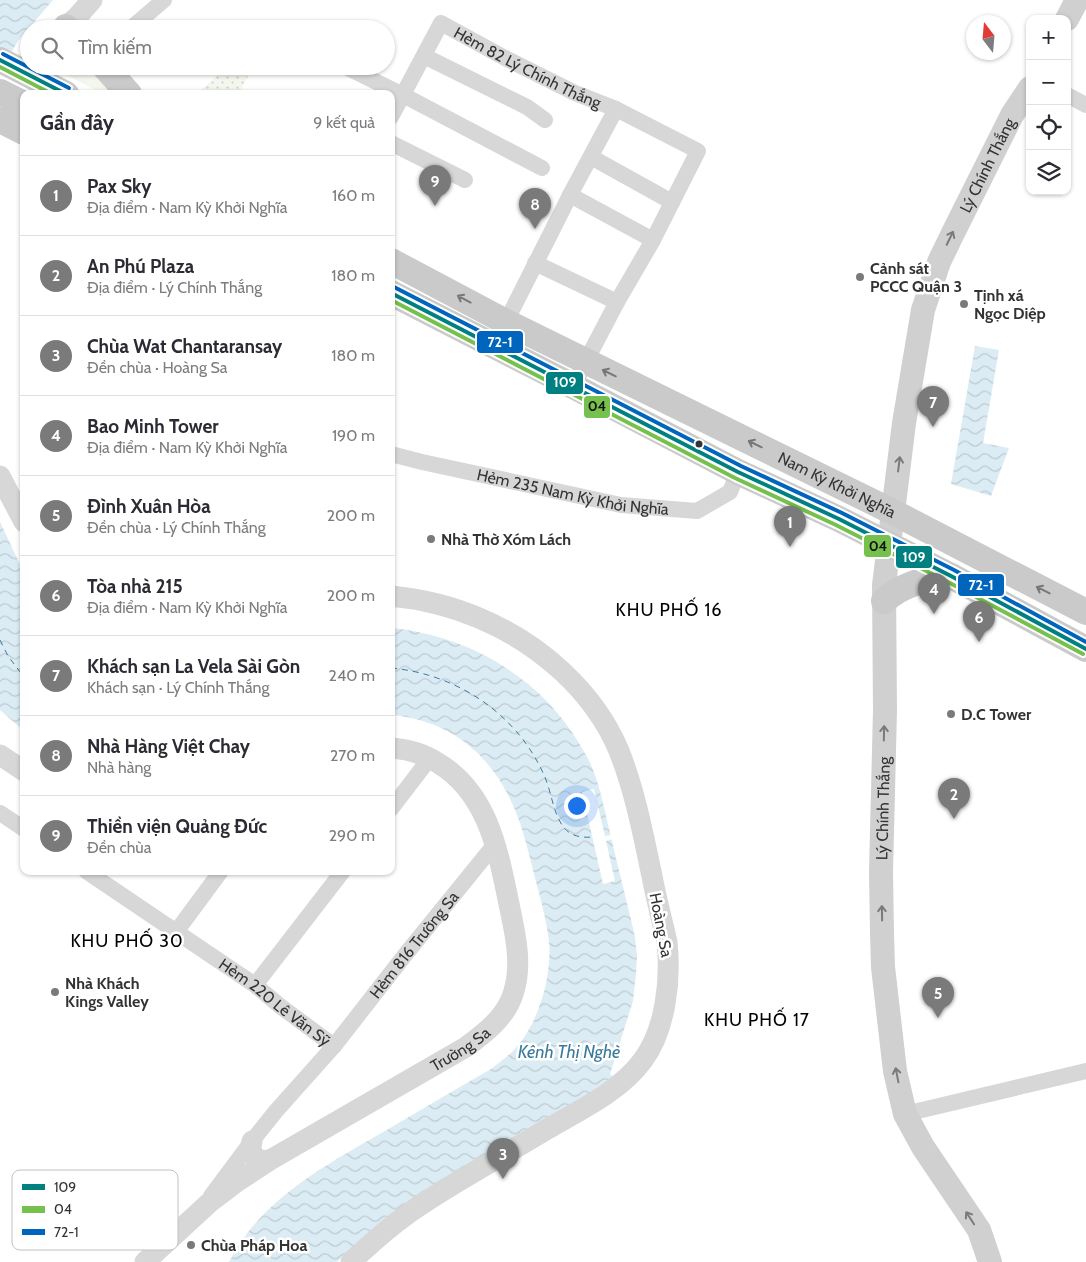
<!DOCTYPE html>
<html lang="vi">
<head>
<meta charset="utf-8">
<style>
  body { margin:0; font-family:Cabin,sans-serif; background:#f2f2f3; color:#2b2b33 }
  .controls { position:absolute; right:15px; top:15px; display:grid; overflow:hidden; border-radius:10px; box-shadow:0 1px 4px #0004 }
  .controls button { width:45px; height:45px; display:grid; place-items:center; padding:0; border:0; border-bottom:1px solid #e1e1e2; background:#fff; color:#2b2b33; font:25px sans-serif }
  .compass { position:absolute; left:966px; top:15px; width:45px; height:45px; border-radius:50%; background:#fff; box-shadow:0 1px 4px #0004; rotate:344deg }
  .you { position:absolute; left:576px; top:805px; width:18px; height:18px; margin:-12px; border:4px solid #fff; border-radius:50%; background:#1a73e8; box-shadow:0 0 0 8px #1a73e833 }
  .badge { display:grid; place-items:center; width:32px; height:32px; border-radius:50%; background:#7a7a7a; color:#fff; font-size:16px; font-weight:700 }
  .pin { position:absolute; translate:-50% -41px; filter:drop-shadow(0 1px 2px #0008) }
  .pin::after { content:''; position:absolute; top:26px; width:18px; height:15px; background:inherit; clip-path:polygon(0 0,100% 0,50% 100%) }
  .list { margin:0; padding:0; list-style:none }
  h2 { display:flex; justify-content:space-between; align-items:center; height:65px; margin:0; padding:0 20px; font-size:21px }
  h2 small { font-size:16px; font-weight:400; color:#7c7c81 }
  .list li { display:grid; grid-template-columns:32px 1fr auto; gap:15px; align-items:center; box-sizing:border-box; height:80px; padding:0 20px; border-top:1px solid #e1e1e2 }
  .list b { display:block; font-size:19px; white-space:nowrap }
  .list p { margin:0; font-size:16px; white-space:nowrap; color:#7c7c81 }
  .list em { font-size:16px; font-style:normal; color:#7c7c81 }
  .icon { flex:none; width:28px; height:28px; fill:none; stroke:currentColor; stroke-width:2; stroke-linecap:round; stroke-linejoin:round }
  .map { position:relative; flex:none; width:1086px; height:1262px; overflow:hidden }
  .search { position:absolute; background:#fff; box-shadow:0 1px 4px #0004; left:20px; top:20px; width:375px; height:55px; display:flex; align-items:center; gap:12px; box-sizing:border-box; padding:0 18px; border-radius:28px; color:#7c7c81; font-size:19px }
  .panel { position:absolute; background:#fff; box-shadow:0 1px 4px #0004; left:20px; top:90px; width:375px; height:785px; border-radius:10px }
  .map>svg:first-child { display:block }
  .grass { fill:#f3f7ee }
  .park { fill:url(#park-dots) }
  .water { fill:url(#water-waves) }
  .pier { fill:#fff }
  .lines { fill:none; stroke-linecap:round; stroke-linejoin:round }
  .ferry { stroke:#3a7b9c; stroke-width:1; stroke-dasharray:6 5; stroke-linecap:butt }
  .minor { stroke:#d7d7d7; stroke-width:16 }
  .tertiary { stroke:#d7d7d7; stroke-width:21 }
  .secondary { stroke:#d0d0d0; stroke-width:24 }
  .primary { stroke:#cacaca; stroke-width:26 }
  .primary-bridge { stroke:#cacaca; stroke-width:26 }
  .bus-1-casing { stroke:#fff; stroke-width:8 }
  .bus-2-casing { stroke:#fff; stroke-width:8 }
  .bus-3-casing { stroke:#fff; stroke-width:8 }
  .bus-1 { stroke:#008080; stroke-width:4 }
  .bus-2 { stroke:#76c04d; stroke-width:4 }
  .bus-3 { stroke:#0065bd; stroke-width:4 }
  .oneway { stroke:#7a7a7a }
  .oneway2 { stroke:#777 }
  .poi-dot { fill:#7a7a7a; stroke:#fff; stroke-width:2 }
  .bus-dot { fill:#333; stroke:#fff; stroke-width:2 }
  .labels { text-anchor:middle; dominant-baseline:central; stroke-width:5; stroke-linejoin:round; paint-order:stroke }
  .street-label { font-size:16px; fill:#333; stroke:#fff }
  .poi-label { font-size:16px; font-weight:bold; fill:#333; stroke:#fff; text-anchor:start }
  .neighbourhood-label { font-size:18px; letter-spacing:1px; fill:#000; stroke:#fff }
  .water-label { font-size:18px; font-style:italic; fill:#3a7b9c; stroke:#fff }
  .key { fill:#fff; stroke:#c2c2c2; stroke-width:1 }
  .key-label { font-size:14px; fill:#333 }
  .line-badge { stroke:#fff; stroke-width:2 }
  .badge-label { font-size:14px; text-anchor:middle; font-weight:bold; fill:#fff }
  .pale-badge-label { font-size:14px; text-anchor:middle; font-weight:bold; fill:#111 }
</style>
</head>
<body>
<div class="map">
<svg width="1086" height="1262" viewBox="0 0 1086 1262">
  <defs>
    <pattern id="park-dots" width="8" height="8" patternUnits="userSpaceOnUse" patternTransform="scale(1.25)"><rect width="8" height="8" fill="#f3f7ee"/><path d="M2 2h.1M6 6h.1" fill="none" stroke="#d1d4cd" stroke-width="1.8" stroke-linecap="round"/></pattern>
    <pattern id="water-waves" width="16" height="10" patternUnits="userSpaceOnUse" patternTransform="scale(1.25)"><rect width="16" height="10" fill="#dcecf4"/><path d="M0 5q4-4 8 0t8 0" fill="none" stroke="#bdcbd2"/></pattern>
  </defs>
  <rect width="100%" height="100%" fill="#fff"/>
  <polygon class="grass" points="49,66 87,66 115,94 103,94"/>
  <polygon class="park" points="228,66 254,66 238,94 197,94"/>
  <g class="water">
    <polygon points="0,0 53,0 18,41 0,71"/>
    <polygon points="975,346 999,350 983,443 1009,448 991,496 951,484"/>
    <polygon points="0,522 24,573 24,731 0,710"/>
    <path d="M 391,628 C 467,635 540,677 579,743 C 584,752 590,761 593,770 C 601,790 605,812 610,833 C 618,867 627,902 635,937 L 637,956 L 636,974 L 633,1001 L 610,1074 L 612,1076 L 617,1074 L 618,1076 L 355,1245 L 337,1262 L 229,1262 C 261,1199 326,1165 385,1131 C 420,1110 455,1090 491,1069 C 499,1063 507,1057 514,1050 C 539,1023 552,977 549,941 C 546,917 539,893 533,870 C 529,854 525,838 520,823 C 499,762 457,721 391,715 Z"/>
  </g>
  <polygon class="pier" points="594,789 605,836 611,835 612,839 606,841 615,881 603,884 582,792"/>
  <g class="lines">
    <g class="ferry">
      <polyline points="0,640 8,656 24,677"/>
      <path d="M 391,668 C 457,674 517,714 544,775 C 551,790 553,812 562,825 C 569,836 581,838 592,837"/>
    </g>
    <g class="minor">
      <polyline points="130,29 164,0"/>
      <polyline points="424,56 527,107 545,120"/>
      <polyline points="344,66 403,95 542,168"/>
      <polyline points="1067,95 1086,105"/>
      <path id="s1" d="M 391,117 L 441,23 L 505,58 L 575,93 L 616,109 L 698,151 L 653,240 L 570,195"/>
      <polyline points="391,143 465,180"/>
      <polyline points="591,157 672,202"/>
      <polyline points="535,263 617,302"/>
      <polyline points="506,322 570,195 616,109"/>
      <polyline points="573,386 617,302 653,240"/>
      <path id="s2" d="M 391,454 L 422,462 L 621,505 L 697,511 L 730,492 L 738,472"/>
      <polyline points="391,809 430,758"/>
      <polyline points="0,813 24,829"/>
      <path id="s3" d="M 86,871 L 255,985 L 280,1006 L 334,1046 L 276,1111 L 252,1141 L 211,1196"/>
      <polyline points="176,932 221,871"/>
      <polyline points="255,985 343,871"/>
      <path id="s4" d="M 334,1046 L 405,955 L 495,844"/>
      <polyline points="905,1114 1086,1071"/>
    </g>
    <g class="tertiary">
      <polyline points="63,29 77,17 92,0"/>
      <polyline points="0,476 24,522"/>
      <polyline points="0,755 24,771"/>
      <path d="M 252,1141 C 249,1155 256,1162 270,1160"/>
      <path id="s5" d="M 145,1262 L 209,1203 L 238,1181 L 270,1160 L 466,1047 C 485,1033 506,1017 513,994 C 523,965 515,933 509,904 C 498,851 488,793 438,763 C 424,754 408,749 391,748"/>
      <path d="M 351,1262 C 369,1245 388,1228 409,1213 C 450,1184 496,1160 539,1134 C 575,1112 618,1094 643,1060 C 666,1029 671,979 667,942 C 662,920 656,898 652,876 C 643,834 635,791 619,751 C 594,691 539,643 479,618 C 451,606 421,599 391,596"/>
    </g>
    <g class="secondary">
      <polyline points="1067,19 1077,0"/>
      <path id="s6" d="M 990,1262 L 979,1230 L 923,1147 L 905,1114 L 895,1071 L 883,967 L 882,933 L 881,872 L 885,710 L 884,585 L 904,423 L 923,310 L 939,262 L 953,233 L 1012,115 L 1030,88"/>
    </g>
    <g class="primary">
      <polyline points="66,27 67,29"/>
      <polyline points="104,66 129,94"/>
      <polyline points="0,120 24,132"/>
      <path id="s7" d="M 391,261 L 506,322 L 893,512 L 1086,612"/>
      <polyline points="391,293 573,386 738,472 839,519 951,576 1086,649"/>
      <path d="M 884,601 C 901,585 927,578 951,576"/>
    </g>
    <g class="primary-bridge">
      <polyline points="0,60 66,94"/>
      <polyline points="0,92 24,104"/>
    </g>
    <defs>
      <g id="bus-1">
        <polyline points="0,60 66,94"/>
        <polyline points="391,293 738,472 839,519 951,576 1086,649"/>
      </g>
      <g id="bus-2">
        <polyline points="0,67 52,94"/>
        <polyline points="391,300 735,478 836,525 948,582 1083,654"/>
      </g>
      <g id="bus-3">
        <polyline points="3,54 69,88"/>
        <polyline points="394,287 741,466 842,513 954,570 1086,642"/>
      </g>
    </defs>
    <use href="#bus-1" class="bus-1-casing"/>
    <use href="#bus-2" class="bus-2-casing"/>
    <use href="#bus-3" class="bus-3-casing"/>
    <use href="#bus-1" class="bus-1"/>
    <use href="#bus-2" class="bus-2"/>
    <use href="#bus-3" class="bus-3"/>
  </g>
  <defs><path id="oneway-shaft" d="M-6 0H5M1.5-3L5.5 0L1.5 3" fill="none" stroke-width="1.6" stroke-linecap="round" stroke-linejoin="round" transform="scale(1.25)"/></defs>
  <g class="oneway">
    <use href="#oneway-shaft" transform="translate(950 238) rotate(-64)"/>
    <use href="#oneway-shaft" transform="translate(899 464) rotate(-83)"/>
    <use href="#oneway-shaft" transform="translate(884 733) rotate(-89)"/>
    <use href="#oneway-shaft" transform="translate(882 913) rotate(-91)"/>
    <use href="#oneway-shaft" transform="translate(897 1075) rotate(-101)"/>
    <use href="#oneway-shaft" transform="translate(970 1218) rotate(-123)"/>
  </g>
  <g class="oneway2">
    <use href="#oneway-shaft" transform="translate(464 299) rotate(-152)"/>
    <use href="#oneway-shaft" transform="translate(609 373) rotate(-154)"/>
    <use href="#oneway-shaft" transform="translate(755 444) rotate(-154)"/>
    <use href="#oneway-shaft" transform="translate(1043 590) rotate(-153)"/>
  </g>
  <g class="poi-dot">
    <circle cx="860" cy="277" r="5"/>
    <circle cx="964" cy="304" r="5"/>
    <circle cx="431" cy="539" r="5"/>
    <circle cx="951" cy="714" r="5"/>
    <circle cx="55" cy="992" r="5"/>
    <circle cx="191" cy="1245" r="5"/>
  </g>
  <circle class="bus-dot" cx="699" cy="444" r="4.5"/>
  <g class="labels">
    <g class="street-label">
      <text stroke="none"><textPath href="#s1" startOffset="204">Hẻm 82 Lý Chính Thắng</textPath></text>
      <text stroke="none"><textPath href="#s6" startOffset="1139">Lý Chính Thắng</textPath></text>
      <text stroke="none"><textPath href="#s7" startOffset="499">Nam Kỳ Khởi Nghĩa</textPath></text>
      <text stroke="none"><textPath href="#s2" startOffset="186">Hẻm 235 Nam Kỳ Khởi Nghĩa</textPath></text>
      <text stroke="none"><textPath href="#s6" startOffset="479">Lý Chính Thắng</textPath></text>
      <text transform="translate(661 925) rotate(79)">Hoàng Sa</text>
      <text stroke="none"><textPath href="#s4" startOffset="129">Hẻm 816 Trường Sa</textPath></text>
      <text stroke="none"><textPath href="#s3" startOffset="230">Hẻm 220 Lê Văn Sỹ</textPath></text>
      <text stroke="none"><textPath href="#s5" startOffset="382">Trường Sa</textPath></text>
    </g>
    <g class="poi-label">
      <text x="870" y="268">Cảnh sát<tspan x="870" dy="18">PCCC Quận 3</tspan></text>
      <text x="974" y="295">Tịnh xá<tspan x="974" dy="18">Ngọc Diệp</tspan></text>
      <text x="441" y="539">Nhà Thờ Xóm Lách</text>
      <text x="961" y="714">D.C Tower</text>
      <text x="65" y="983">Nhà Khách<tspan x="65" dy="18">Kings Valley</tspan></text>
      <text x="201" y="1245">Chùa Pháp Hoa</text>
    </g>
    <g class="neighbourhood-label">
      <text x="669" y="610">KHU PHỐ 16</text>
      <text x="127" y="941">KHU PHỐ 30</text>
      <text x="757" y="1020">KHU PHỐ 17</text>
    </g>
    <g class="water-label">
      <text x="569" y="1052">Kênh Thị Nghè</text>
    </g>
  </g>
  <rect x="12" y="1170" width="166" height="80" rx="8" class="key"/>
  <rect x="22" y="1184" width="23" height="6" fill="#008080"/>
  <rect x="22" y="1206" width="23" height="7" fill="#76c04d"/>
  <rect x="22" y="1229" width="23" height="6" fill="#0065bd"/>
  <g class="key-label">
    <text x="54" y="1192">109</text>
    <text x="54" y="1214">04</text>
    <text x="54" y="1237">72-1</text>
  </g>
  <g class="line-badge">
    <rect x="476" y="330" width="48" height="24" rx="5" fill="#0065bd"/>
    <rect x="545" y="371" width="39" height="24" rx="5" fill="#008080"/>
    <rect x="583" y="395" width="28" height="24" rx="5" fill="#76c04d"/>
    <rect x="863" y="534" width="29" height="24" rx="5" fill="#76c04d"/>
    <rect x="895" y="545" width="38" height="24" rx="5" fill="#008080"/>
    <rect x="957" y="573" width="48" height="24" rx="5" fill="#0065bd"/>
  </g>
  <g class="badge-label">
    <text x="500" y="347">72-1</text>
    <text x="565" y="387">109</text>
    <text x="914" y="562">109</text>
    <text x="981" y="590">72-1</text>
  </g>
  <g class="pale-badge-label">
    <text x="597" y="411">04</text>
    <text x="878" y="551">04</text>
  </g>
</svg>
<div class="controls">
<button>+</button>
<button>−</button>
<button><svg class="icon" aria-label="locate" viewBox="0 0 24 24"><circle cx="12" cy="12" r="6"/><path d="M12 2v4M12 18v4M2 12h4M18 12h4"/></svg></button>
<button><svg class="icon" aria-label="layers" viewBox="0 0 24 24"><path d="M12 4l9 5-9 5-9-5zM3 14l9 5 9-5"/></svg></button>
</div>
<svg class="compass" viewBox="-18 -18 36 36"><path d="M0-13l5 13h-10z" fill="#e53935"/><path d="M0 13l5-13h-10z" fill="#7c7c81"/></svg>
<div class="you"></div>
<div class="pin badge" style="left:790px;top:547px">1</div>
<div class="pin badge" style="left:954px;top:819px">2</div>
<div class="pin badge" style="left:503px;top:1179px">3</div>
<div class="pin badge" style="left:934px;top:614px">4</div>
<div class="pin badge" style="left:938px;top:1018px">5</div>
<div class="pin badge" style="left:979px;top:642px">6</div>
<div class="pin badge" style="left:933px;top:427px">7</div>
<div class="pin badge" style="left:535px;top:229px">8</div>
<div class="pin badge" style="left:435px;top:206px">9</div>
<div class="search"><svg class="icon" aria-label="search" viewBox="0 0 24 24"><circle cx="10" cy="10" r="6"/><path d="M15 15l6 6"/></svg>Tìm kiếm</div>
<section class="panel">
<h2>Gần đây<small>9 kết quả</small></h2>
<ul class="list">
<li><span class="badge">1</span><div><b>Pax Sky</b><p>Địa điểm · Nam Kỳ Khởi Nghĩa</p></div><em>160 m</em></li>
<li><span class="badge">2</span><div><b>An Phú Plaza</b><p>Địa điểm · Lý Chính Thắng</p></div><em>180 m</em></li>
<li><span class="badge">3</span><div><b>Chùa Wat Chantaransay</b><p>Đền chùa · Hoàng Sa</p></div><em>180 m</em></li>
<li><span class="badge">4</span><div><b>Bao Minh Tower</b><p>Địa điểm · Nam Kỳ Khởi Nghĩa</p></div><em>190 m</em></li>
<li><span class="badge">5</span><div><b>Đình Xuân Hòa</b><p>Đền chùa · Lý Chính Thắng</p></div><em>200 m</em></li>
<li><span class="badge">6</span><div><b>Tòa nhà 215</b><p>Địa điểm · Nam Kỳ Khởi Nghĩa</p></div><em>200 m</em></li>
<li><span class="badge">7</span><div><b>Khách sạn La Vela Sài Gòn</b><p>Khách sạn · Lý Chính Thắng</p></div><em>240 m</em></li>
<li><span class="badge">8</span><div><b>Nhà Hàng Việt Chay</b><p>Nhà hàng</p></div><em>270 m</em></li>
<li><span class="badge">9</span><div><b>Thiền viện Quảng Đức</b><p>Đền chùa</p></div><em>290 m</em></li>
</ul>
</section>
</div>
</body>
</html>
